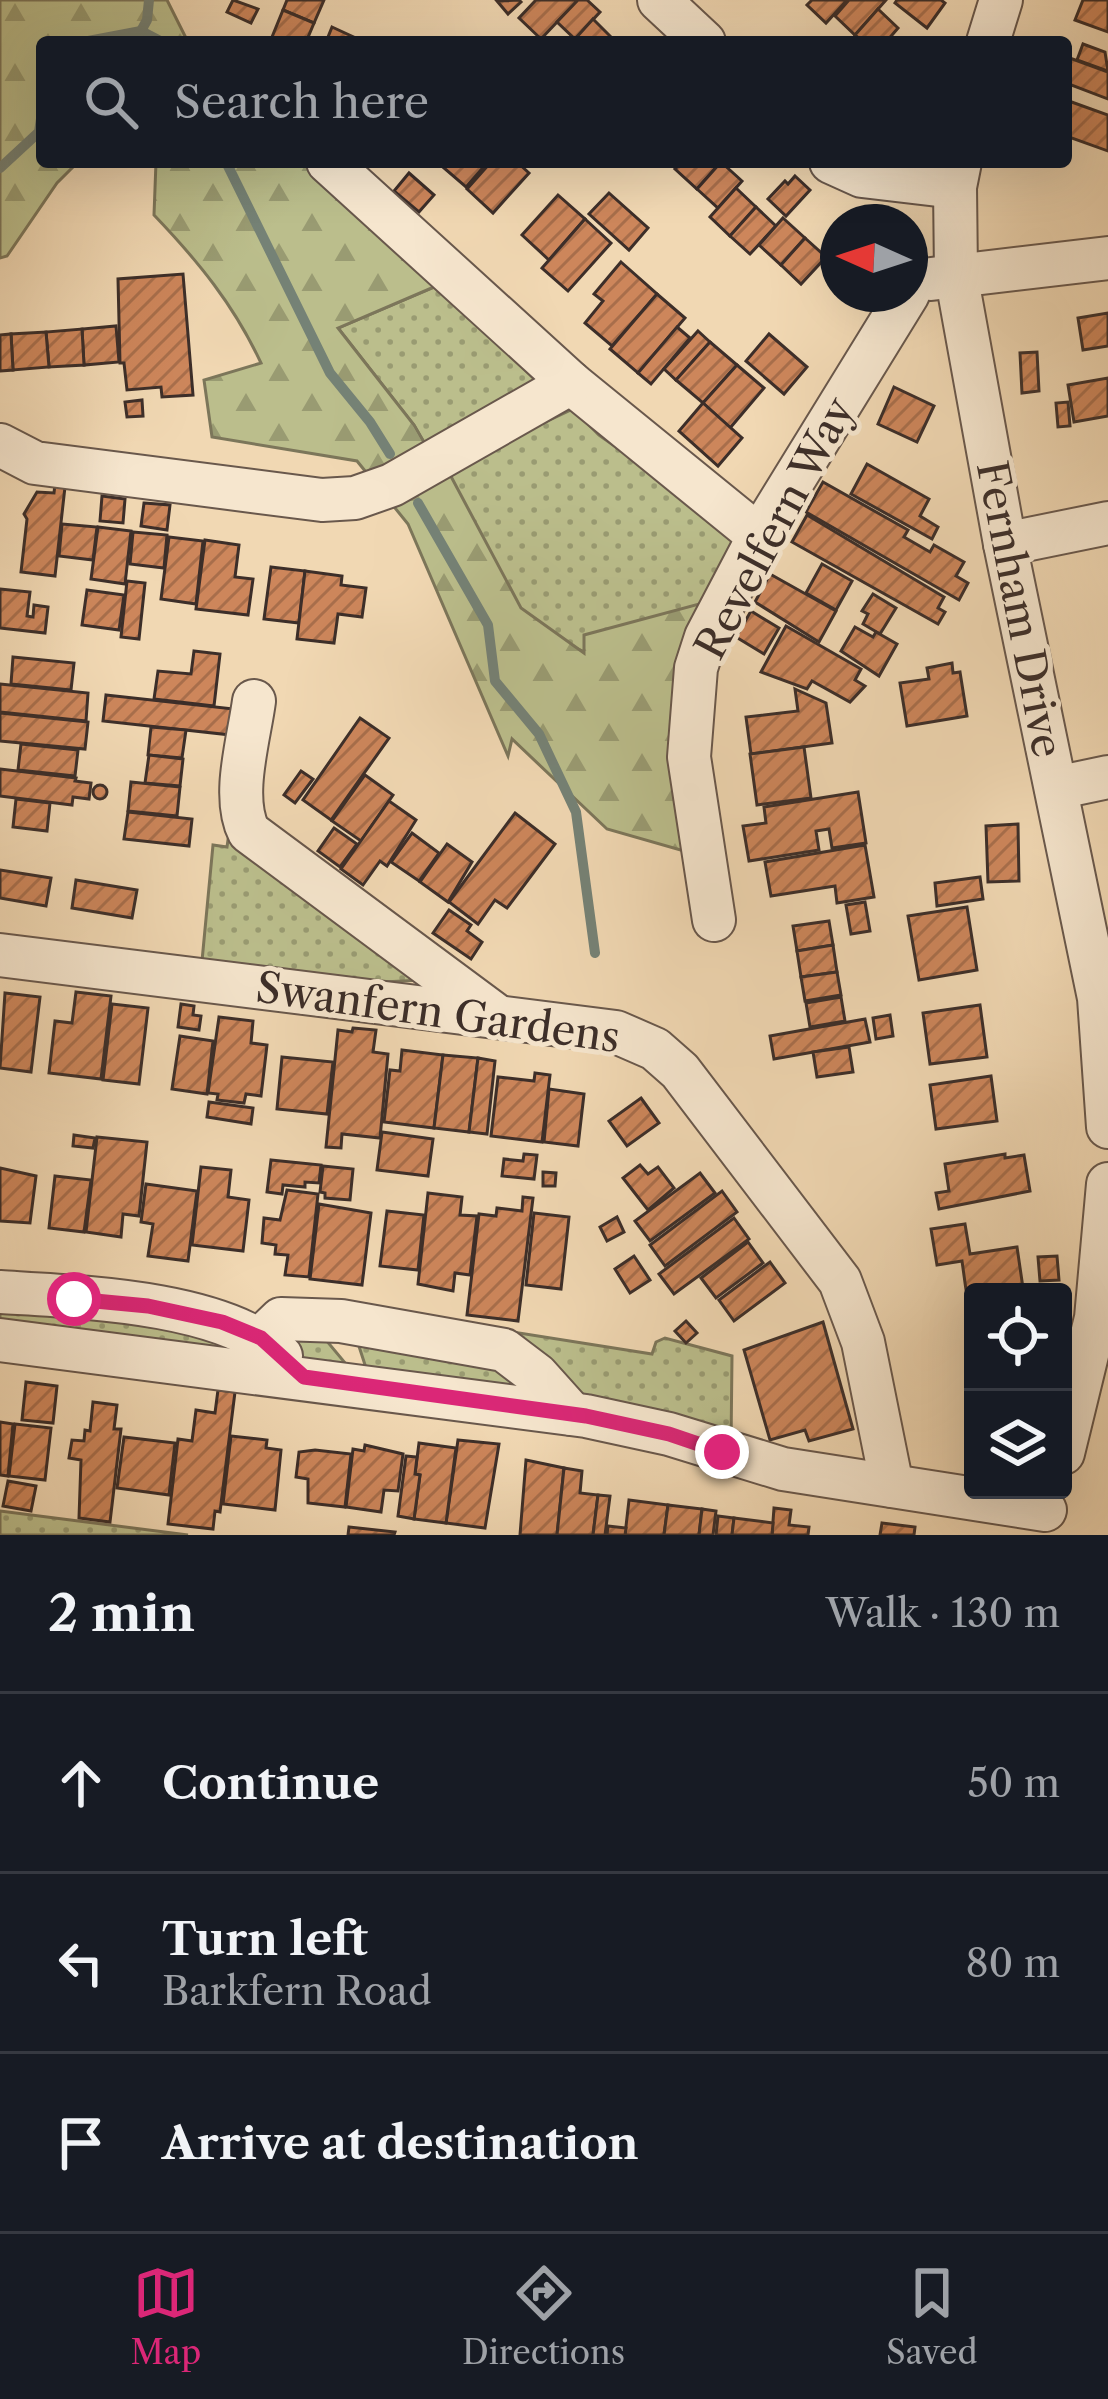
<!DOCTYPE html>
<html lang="en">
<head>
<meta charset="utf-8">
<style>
  body { margin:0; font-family:"Libre Caslon Text",serif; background:#20242c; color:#f1f3f6 }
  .controls { position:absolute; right:36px; bottom:36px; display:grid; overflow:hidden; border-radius:12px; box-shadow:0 12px 48px #0002 }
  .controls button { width:108px; height:108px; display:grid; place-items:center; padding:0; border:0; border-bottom:3px solid #363941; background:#171b24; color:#f1f3f6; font:60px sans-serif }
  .compass { position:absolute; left:820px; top:204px; width:108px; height:108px; border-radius:50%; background:#171b24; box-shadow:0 12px 48px #0002; rotate:273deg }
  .stop { position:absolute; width:36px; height:36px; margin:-27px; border:9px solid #db2777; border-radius:50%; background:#fff }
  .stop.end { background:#db2777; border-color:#fff; box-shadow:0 3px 12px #0008 }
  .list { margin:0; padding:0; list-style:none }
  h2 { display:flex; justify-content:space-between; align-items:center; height:156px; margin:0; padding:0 48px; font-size:51px }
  h2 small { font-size:39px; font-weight:400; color:#9ea1a6 }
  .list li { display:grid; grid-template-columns:78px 1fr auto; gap:36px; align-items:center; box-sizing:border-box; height:180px; padding:0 48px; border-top:3px solid #363941 }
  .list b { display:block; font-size:45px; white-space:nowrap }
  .list p { margin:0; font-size:39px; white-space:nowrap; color:#9ea1a6 }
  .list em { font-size:39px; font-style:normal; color:#9ea1a6 }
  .icon { flex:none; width:66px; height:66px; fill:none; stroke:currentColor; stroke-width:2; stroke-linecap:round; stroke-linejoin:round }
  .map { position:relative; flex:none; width:1108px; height:1535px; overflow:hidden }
  .search { position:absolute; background:#171b24; box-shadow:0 12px 48px #0002; left:36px; right:36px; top:36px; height:132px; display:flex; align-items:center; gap:30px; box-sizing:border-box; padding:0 42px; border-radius:12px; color:#9ea1a6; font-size:45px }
  .sheet { height:696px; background:#171b24 }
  nav { display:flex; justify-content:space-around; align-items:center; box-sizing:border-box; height:168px; border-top:3px solid #363941; background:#171b24; font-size:33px; color:#9ea1a6 }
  nav a { display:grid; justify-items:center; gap:6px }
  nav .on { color:#db2777 }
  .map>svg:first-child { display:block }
  .grass { fill:url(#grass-dots); stroke:#7c765a; stroke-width:3 }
  .forest { fill:url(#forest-firs); stroke:#7c765a; stroke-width:3 }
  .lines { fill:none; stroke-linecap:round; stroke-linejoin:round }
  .stream { stroke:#758276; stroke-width:10 }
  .building { fill:url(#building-hatch); stroke:#3c2e29; stroke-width:3 }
  .minor-casing { stroke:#69584c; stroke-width:46 }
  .minor { stroke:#f6e6ce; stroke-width:42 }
  .route { stroke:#db2777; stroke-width:15 }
  .labels { text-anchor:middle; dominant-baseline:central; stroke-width:10; stroke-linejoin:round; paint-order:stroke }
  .street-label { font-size:42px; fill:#3c2e29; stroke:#f6e6ce }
</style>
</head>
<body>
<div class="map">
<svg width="1108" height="1535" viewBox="0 0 1108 1535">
  <defs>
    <pattern id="grass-dots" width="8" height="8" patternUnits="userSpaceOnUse" patternTransform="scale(3)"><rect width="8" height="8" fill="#bbbe8c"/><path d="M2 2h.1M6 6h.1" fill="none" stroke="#999b72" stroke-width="1.8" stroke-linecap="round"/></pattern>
    <pattern id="forest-firs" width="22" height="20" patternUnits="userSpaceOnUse" patternTransform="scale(3)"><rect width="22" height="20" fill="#bbbe8c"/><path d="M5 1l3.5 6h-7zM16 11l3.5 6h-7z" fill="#999b72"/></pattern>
    <pattern id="building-hatch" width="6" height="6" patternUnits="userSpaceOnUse" patternTransform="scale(3)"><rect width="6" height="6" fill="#cd865b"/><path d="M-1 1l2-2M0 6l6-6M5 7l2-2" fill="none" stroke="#a86e4b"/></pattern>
  </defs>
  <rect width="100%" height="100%" fill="#f1d8b3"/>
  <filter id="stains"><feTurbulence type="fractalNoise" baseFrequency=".00167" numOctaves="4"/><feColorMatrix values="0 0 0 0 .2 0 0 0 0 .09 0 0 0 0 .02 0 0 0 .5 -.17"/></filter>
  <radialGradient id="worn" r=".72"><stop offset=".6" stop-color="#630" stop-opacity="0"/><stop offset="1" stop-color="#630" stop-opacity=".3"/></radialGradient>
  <g class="grass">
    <polygon points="441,284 538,383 429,451 414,425 338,328"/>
    <polygon points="573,409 599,435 729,527 736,562 703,622 587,653 524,627 441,471"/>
    <polygon points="228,840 310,888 423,980 383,982 202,961 213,845 227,847"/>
    <polygon points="0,1299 166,1316 282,1367 0,1326"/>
    <polygon points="287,1327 321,1334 346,1364 302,1362"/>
    <polygon points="481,1327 652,1354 656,1342 665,1338 732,1356 731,1446 587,1406"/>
    <polygon points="354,1331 506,1367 543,1396 367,1371"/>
    <polygon points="0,1511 188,1535 0,1535"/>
  </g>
  <g class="forest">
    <polygon points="0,0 167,0 188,42 42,42 42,162 78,162 57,183 7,256 0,258"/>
    <path d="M 156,162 L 311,162 L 441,284 L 338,328 L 414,425 L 429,451 L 438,452 L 521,608 L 584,653 L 584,635 L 699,604 L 677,695 L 684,851 L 607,829 L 512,739 L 508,756 L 408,524 L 357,461 L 212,437 L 204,380 L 261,363 C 234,305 198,261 154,215 Z"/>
  </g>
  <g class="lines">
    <g class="stream">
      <polyline points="149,0 147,20 141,31 162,42"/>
      <polyline points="83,42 141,31"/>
      <polyline points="226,162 330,373 370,422 390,454"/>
      <polyline points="0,168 39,132 42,112"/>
      <polyline points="418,503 488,625 495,681 539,734 576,812 595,953"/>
    </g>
  </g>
  <g class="building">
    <polygon points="233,0 258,9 251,23 227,12"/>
    <polygon points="287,0 324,0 314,23 283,10"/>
    <polygon points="519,0 521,2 508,14 497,1"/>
    <polygon points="536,0 578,0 541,39 519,18"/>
    <polygon points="578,0 587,0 600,12 575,39 557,22"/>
    <polygon points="812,0 847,0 826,23 807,5"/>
    <polygon points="849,0 886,0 855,35 835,16"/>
    <polygon points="897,0 941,0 945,3 927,28 895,3"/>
    <polygon points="1083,0 1108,0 1108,32 1075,20"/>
    <polygon points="878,9 898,28 886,42 863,42 855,35"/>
    <polygon points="283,10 314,23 306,42 270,42"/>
    <polygon points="593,19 615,41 572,42 575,39"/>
    <polygon points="332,27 360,40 359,42 326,42"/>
    <polygon points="1083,44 1105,52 1108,71 1077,60"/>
    <polygon points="1067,57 1108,72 1108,99 1066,83"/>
    <polygon points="1066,100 1108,115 1108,151 1066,136"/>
    <polygon points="437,162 488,162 466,187"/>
    <polygon points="491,162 517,162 529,173 493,213 467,189"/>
    <polygon points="682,162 721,162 697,189 675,169"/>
    <polygon points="721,162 742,181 718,208 697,189"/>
    <polygon points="409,173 434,195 419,212 394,191"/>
    <polygon points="795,176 810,190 786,216 768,199 785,181 788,184"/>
    <polygon points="736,188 756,207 730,236 710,217"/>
    <polygon points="609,193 648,228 629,250 589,214"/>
    <polygon points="558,195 585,219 549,260 522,235"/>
    <polygon points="756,207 776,226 750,254 730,236"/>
    <polygon points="783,218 805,238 781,265 759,245"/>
    <polygon points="585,219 611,243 568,291 542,268"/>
    <polygon points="805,238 826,257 801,284 781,265"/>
    <polygon points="621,262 657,294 612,346 585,323 603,301 594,294"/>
    <polygon points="183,274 193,395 162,397 161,387 127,390 124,363 120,363 118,279"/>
    <polygon points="657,294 685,318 638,373 610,349"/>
    <polygon points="1108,313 1108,346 1083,350 1078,318"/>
    <polygon points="116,326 119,362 84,365 82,329"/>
    <polygon points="677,327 690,338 651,384 638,373"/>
    <polygon points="82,329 84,365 49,367 46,332"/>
    <polygon points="698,331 710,342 676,380 664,369"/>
    <polygon points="46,332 49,367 13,370 11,334"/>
    <polygon points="11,334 13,370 0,371 0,335"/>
    <polygon points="769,334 807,367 784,394 746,361"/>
    <polygon points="710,342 737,365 703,403 676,380"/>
    <polygon points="1037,352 1039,391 1022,393 1020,353"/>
    <polygon points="737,365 764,388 730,428 703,403"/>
    <polygon points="1108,378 1108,416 1074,422 1068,385"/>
    <polygon points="894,387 934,406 917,442 878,424"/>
    <polygon points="142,400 143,416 127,417 125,402"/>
    <polygon points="1068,402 1070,426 1058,427 1056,403"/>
    <polygon points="703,403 742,438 718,466 679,431"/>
    <polygon points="867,464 929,499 920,516 938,527 932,539 851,494"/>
    <polygon points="56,476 66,478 55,576 21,572 27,519 24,514 37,492 54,493"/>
    <polygon points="823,482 908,530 904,537 930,552 934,545 964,562 956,576 968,583 959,600 806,512"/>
    <polygon points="102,496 125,499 123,523 100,521"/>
    <polygon points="144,503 170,505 167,530 141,526"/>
    <polygon points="807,515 944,597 938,608 945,612 938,624 792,542"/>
    <polygon points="62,524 97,527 93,560 59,556"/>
    <polygon points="98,527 131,531 125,584 91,579"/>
    <polygon points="133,532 167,535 164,568 130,564"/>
    <polygon points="169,537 203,541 196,604 161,599"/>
    <polygon points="205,540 239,545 235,577 253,579 248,615 196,609"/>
    <polygon points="822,564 852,581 836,610 806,593"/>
    <polygon points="271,567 305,571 299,623 264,619"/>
    <polygon points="305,571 342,576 341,585 366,588 362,617 338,614 334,643 297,639"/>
    <polygon points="770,574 836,611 819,642 755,602"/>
    <polygon points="127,581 145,583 139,639 121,637"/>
    <polygon points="0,589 30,592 27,616 33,617 34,605 48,607 45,633 0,628"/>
    <polygon points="87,590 124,595 119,630 82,625"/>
    <polygon points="873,594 896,608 880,634 863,624 868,614 862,611"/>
    <polygon points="751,611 779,628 764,654 736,637"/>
    <polygon points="786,626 861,669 855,680 865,686 850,702 812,681 807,689 761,672"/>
    <polygon points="855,627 873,637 876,632 897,644 879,676 841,651"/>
    <polygon points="194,651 220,654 214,706 154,699 158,671 191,674"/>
    <polygon points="13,657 74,663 71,690 11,684"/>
    <polygon points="952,663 953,673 960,672 967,716 907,726 900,683 929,679 927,668"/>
    <polygon points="0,684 88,693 86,721 0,712"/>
    <polygon points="795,689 826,703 832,743 751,754 746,717 798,711"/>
    <polygon points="106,695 234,709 231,735 103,721"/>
    <polygon points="0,713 88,722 85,749 0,741"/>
    <polygon points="360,718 389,738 331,820 303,800"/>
    <polygon points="151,727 186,730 182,758 148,755"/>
    <polygon points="21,744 78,750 75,776 18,770"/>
    <polygon points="804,747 811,798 757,805 750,754"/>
    <polygon points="149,755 183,759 180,786 145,783"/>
    <polygon points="0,769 76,778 75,781 91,783 89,799 73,797 72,805 0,796"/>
    <polygon points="301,771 313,779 295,803 284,795"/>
    <polygon points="365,775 393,795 361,841 332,821"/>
    <polygon points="131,782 180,787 177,816 128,811"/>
    <circle cx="100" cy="792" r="7"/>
    <polygon points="858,792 866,843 832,848 829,829 816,831 819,850 749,861 743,826 766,823 764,807"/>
    <polygon points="16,799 50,803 47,831 13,827"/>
    <polygon points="389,801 416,820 387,866 380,861 363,885 341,869"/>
    <polygon points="128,812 192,819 189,846 124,839"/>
    <polygon points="515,813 555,844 507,908 495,900 478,924 449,902"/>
    <polygon points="1018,824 1019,881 988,882 986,826"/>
    <polygon points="334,828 357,844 340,867 318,851"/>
    <polygon points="412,833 439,853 419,881 391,862"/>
    <polygon points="447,844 472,862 448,902 420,882"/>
    <polygon points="865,845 874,897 837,903 835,886 771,896 765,862"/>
    <polygon points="0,870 51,878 46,906 0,898"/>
    <polygon points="980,877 983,899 937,906 935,883"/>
    <polygon points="76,880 137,890 132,918 72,908"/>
    <polygon points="865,902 870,931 851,934 846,905"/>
    <polygon points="967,907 977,970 919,980 908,916"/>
    <polygon points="449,910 471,925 467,931 482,942 471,959 433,933"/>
    <polygon points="829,921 833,945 797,951 793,926"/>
    <polygon points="833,945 837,972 801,977 797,951"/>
    <polygon points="837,972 841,995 805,1001 801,977"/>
    <polygon points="76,992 111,996 101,1079 49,1073 55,1021 72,1023"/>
    <polygon points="5,993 40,997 31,1072 0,1068"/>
    <polygon points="841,997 845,1021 810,1027 806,1003"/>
    <polygon points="112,1004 148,1008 139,1084 103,1080"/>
    <polygon points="181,1004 194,1006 193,1015 201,1016 199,1030 178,1027"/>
    <polygon points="980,1005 987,1057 930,1064 923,1013"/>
    <polygon points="890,1015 893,1036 876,1039 873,1018"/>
    <polygon points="219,1017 253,1021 251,1043 267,1045 261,1096 246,1094 244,1103 217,1100 218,1094 208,1093"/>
    <polygon points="865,1019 870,1042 774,1059 770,1036"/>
    <polygon points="353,1028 376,1030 373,1052 388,1054 380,1138 342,1134 341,1148 326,1147 338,1030 352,1032"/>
    <polygon points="180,1036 213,1041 207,1094 172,1089"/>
    <polygon points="849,1047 853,1072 817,1077 813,1052"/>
    <polygon points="402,1050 443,1055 434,1128 384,1122 390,1070 400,1071"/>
    <polygon points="443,1055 478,1058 469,1132 434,1128"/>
    <polygon points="282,1057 333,1062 327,1114 277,1109"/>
    <polygon points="478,1058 495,1061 487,1134 469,1132"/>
    <polygon points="535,1073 550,1075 542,1142 491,1136 498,1077 534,1081"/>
    <polygon points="991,1076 997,1121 936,1129 930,1085"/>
    <polygon points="549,1089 584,1094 578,1146 544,1142"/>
    <polygon points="641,1098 659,1123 627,1146 609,1121"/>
    <polygon points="209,1102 253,1108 251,1124 207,1117"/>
    <polygon points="382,1132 433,1139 428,1176 377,1170"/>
    <polygon points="74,1135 95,1138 93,1148 73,1146"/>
    <polygon points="97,1137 147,1142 139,1216 123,1214 121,1237 86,1232"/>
    <polygon points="524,1154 537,1155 534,1179 502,1176 504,1159 523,1161"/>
    <polygon points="1005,1154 1005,1158 1024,1155 1030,1191 939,1209 936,1193 949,1191 945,1164"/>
    <polygon points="271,1160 321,1165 319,1183 305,1182 305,1187 283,1185 282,1194 267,1192"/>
    <polygon points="640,1165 648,1174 658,1167 674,1188 648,1210 623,1178"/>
    <polygon points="323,1166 353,1169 350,1200 325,1198 325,1193 320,1192"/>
    <polygon points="201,1167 231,1170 228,1197 249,1200 243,1251 192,1245"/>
    <polygon points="0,1168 36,1176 30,1223 0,1221"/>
    <polygon points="543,1172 556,1173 555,1186 543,1186"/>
    <polygon points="700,1173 715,1193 650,1241 635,1221"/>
    <polygon points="55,1176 91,1180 84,1232 49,1228"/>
    <polygon points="146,1184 197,1191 188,1261 148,1256 153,1224 141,1222"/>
    <polygon points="287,1190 318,1194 309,1277 285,1275 288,1255 275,1254 276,1245 262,1243 264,1218 280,1220"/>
    <polygon points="722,1191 737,1212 665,1266 650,1245"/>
    <polygon points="428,1193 462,1197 460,1215 477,1216 470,1275 455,1273 453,1291 418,1284"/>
    <polygon points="523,1197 533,1198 518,1321 467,1315 479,1214 496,1216 497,1208 522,1211"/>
    <polygon points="319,1204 371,1213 362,1285 310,1279"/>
    <polygon points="387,1211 424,1215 418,1270 380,1266"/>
    <polygon points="534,1213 569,1217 561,1289 526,1285"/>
    <polygon points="617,1217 624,1232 607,1241 600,1227"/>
    <polygon points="734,1218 749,1239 674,1294 659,1274"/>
    <polygon points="965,1224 970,1254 1017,1247 1023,1288 973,1292 973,1296 967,1297 962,1261 937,1265 931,1229"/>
    <polygon points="748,1242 763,1263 716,1298 701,1278"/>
    <polygon points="634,1256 650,1280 630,1293 615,1269"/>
    <polygon points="1057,1256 1059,1280 1040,1281 1038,1257"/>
    <polygon points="770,1262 785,1283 734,1321 719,1300"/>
    <polygon points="686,1321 697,1333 686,1343 675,1331"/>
    <polygon points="823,1322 853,1429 809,1441 805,1430 770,1440 744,1350"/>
    <polygon points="26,1382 57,1386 53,1423 22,1420"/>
    <polygon points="218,1390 235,1392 220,1512 215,1511 213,1529 168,1524 178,1439 192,1441 196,1410 215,1413"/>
    <polygon points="93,1402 117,1405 114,1429 121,1429 110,1522 79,1518 81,1460 69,1458 72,1440 84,1441 85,1430 90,1431"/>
    <polygon points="0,1422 13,1424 8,1476 0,1475"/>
    <polygon points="15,1424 51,1428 45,1480 9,1476"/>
    <polygon points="231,1436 267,1440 266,1448 281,1450 275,1510 223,1504"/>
    <polygon points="124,1437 175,1443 169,1495 117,1488"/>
    <polygon points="458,1440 499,1444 485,1528 446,1523"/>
    <polygon points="419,1443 456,1448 446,1523 414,1519 420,1475 415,1474"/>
    <polygon points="365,1445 403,1454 398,1491 384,1490 381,1512 346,1507 353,1449 364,1451"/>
    <polygon points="315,1450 351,1454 345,1507 308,1503 308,1479 296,1477 299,1452"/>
    <polygon points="406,1456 417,1457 415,1474 420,1475 414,1519 398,1516"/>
    <polygon points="526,1460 564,1468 557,1535 520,1535"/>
    <polygon points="564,1468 582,1471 580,1493 598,1495 593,1535 557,1535"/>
    <polygon points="8,1481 36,1486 31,1511 3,1506"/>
    <polygon points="598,1495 610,1496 605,1535 593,1535"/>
    <polygon points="629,1500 668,1505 664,1535 625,1535"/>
    <polygon points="668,1505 702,1509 699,1535 664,1535"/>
    <polygon points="774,1508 791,1510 789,1525 809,1527 808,1535 772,1535"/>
    <polygon points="702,1509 716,1511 713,1535 699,1535"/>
    <polygon points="718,1516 734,1518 732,1535 716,1535"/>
    <polygon points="734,1518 773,1523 772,1535 732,1535"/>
    <polygon points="882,1523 915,1527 914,1535 880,1535"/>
    <polygon points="608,1526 626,1528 625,1535 607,1535"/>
    <polygon points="349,1527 395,1532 394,1535 348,1535"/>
  </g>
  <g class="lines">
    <defs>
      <g id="minor">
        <polyline points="659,0 704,42"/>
        <polyline points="988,42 1001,0"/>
        <polyline points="328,162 571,383 759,536"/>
        <polyline points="831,162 862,176 955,187"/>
        <polyline points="960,162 955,187 956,274 1005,544 1099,998 1108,1127"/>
        <polyline points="931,279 1108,258"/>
        <polyline points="0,445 35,463 322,500 355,498 392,485 571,383"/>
        <polyline points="1005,544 1108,523"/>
        <path d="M 254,701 C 249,739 231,797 249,832 L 493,1013"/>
        <polyline points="1056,788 1108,777"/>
        <polyline points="714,920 689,757 696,668 706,637 759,536 908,294"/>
        <polyline points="0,955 616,1032 655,1049 680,1071 840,1281 863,1342 892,1486"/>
        <path d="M 0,1292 C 81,1297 221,1301 281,1356"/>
        <polyline points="261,1338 281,1319 341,1321 504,1350 537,1375 572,1414"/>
        <polyline points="0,1340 586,1416 669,1434 783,1469 1045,1510"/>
        <polyline points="1063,1453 1096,1318 1108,1184"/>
      </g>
    </defs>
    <use href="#minor" class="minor-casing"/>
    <use href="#minor" class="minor"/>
  </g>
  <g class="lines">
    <polyline class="route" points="74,1299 148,1306 222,1322 261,1338 304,1377 586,1416 669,1434 722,1452"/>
  </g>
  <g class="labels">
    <g class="street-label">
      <text transform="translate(774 528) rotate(-62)">Revelfern Way</text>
      <text transform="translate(1020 609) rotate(79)">Fernham Drive</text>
      <text transform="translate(438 1012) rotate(8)">Swanfern Gardens</text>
    </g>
  </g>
  <rect width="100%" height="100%" filter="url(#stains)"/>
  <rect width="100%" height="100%" fill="url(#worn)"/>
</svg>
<div class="controls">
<button><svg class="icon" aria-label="locate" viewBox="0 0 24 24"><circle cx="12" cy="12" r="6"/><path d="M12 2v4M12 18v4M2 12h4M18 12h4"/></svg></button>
<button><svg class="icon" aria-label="layers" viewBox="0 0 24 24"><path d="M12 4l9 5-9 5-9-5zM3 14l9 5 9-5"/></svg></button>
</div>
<svg class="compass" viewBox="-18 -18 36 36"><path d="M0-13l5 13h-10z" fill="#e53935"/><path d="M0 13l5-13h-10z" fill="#9ea1a6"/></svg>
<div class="stop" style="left:74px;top:1299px"></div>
<div class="stop end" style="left:722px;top:1452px"></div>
<div class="search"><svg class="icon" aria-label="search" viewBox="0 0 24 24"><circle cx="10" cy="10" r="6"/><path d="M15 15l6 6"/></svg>Search here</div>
</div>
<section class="sheet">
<h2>2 min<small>Walk · 130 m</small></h2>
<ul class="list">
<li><svg class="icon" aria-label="ahead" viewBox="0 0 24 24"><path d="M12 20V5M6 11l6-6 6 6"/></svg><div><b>Continue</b></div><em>50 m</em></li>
<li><svg class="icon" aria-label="left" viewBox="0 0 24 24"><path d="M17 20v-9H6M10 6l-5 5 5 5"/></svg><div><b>Turn left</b><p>Barkfern Road</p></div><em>80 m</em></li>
<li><svg class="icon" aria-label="arrive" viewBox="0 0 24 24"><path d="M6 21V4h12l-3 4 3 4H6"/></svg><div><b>Arrive at destination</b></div></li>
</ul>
</section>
<nav>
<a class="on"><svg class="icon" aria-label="map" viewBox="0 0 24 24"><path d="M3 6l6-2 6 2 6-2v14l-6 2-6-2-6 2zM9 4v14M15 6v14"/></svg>Map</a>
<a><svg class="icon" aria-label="directions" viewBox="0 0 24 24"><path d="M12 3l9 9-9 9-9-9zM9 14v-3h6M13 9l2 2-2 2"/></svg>Directions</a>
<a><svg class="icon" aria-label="saved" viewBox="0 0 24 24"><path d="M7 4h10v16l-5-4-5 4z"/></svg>Saved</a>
</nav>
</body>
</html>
